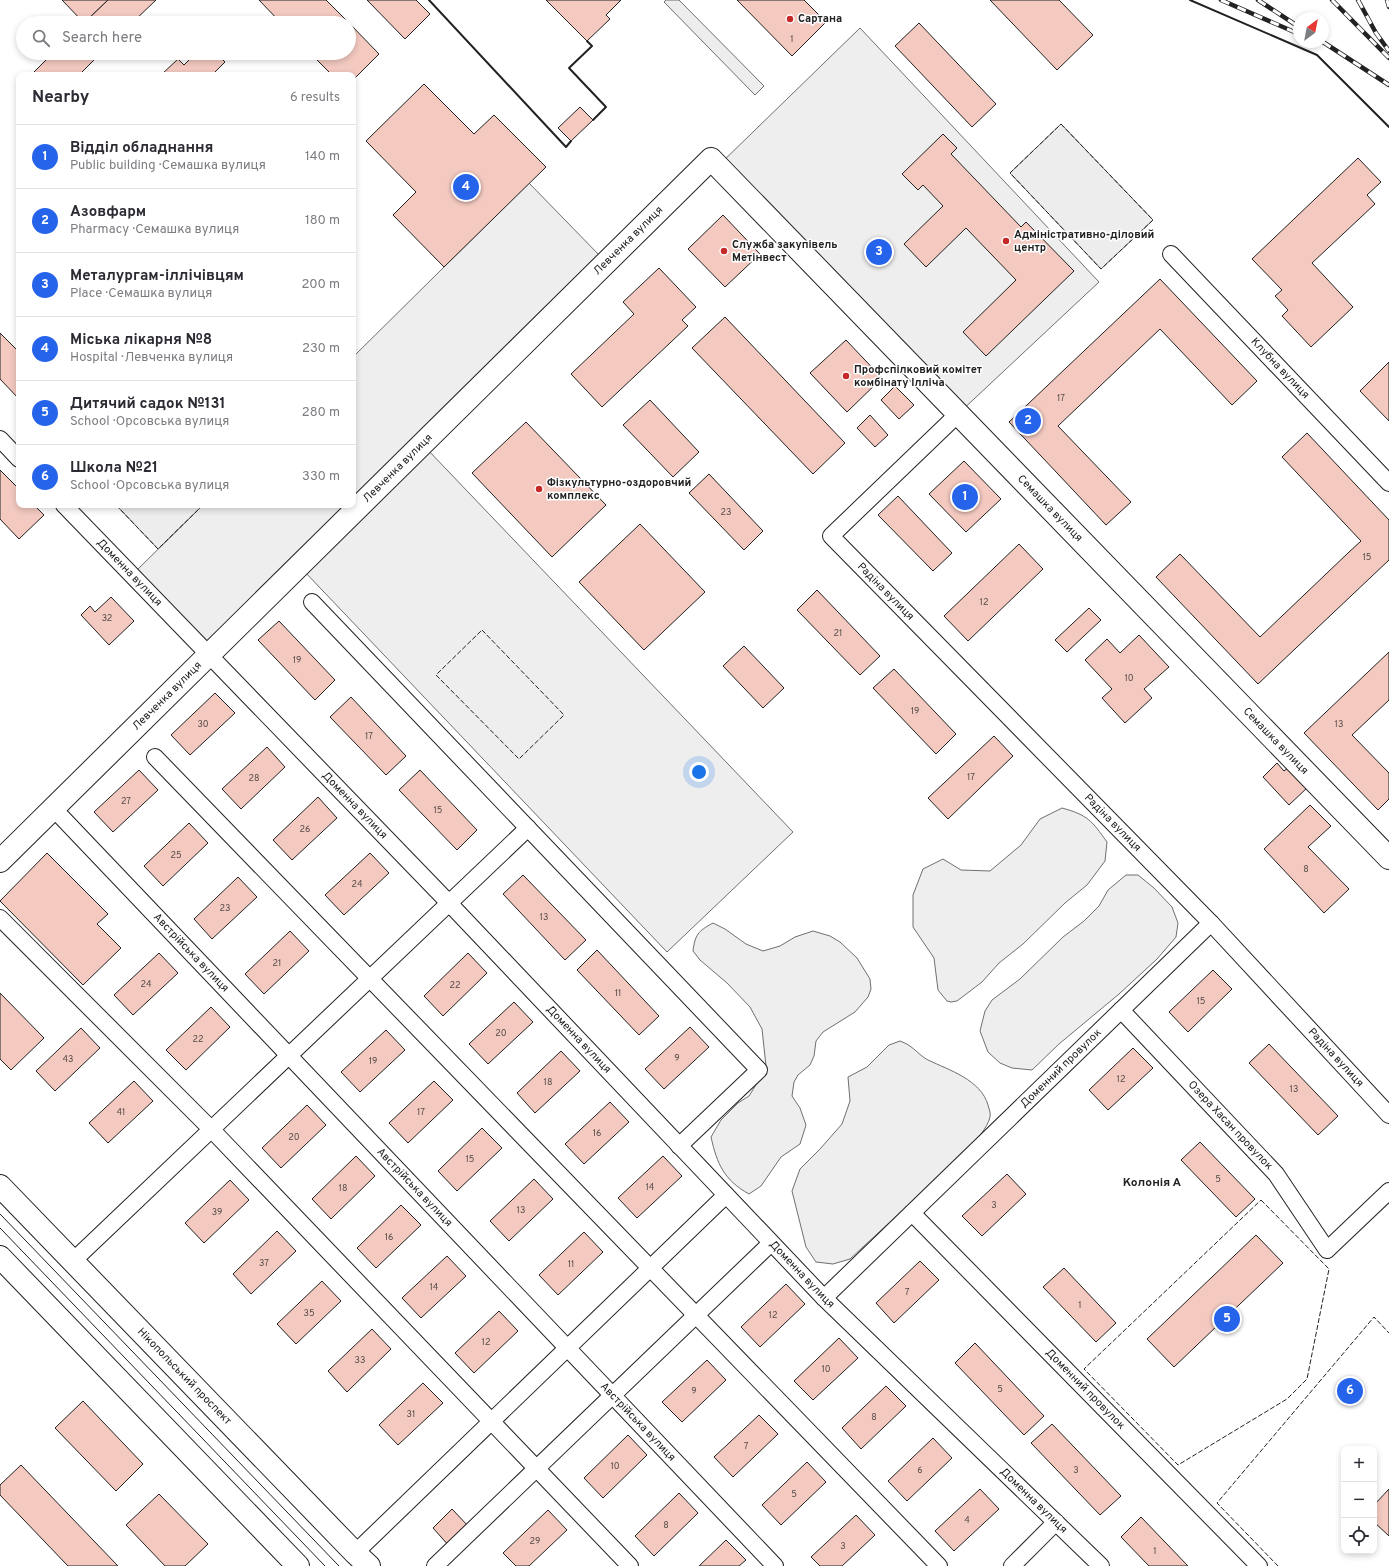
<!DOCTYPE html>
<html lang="en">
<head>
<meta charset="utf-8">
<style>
  body { margin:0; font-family:Overpass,sans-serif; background:#f2f2f3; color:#2b2b33 }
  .controls { position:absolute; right:12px; bottom:12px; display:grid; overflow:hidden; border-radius:8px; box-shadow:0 2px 6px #0003 }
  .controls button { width:36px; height:36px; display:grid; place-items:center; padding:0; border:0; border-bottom:1px solid #e1e1e2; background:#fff; color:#2b2b33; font:20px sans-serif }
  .compass { position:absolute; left:1293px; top:12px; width:36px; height:36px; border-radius:50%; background:#fff; box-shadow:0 2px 6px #0003; rotate:32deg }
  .you { position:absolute; left:699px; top:772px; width:14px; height:14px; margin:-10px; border:3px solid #fff; border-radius:50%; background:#1a73e8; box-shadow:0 0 0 6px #1a73e833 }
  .badge { display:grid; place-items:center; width:26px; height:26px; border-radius:50%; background:#2563eb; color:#fff; font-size:13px; font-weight:700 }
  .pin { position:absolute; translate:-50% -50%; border:2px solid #fff; box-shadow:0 1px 4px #0006 }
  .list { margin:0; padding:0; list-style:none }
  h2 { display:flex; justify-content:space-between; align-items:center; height:52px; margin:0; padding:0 16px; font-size:17px }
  h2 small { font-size:13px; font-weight:400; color:#7c7c81 }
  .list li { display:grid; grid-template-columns:26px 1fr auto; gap:12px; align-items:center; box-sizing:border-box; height:64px; padding:0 16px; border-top:1px solid #e1e1e2 }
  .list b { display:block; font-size:15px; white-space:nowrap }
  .list p { margin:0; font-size:13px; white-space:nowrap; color:#7c7c81 }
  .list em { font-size:13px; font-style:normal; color:#7c7c81 }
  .icon { flex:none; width:22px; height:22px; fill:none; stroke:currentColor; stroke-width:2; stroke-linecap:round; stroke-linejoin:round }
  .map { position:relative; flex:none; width:1389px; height:1566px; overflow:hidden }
  .search { position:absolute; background:#fff; box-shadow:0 2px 6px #0003; left:16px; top:16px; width:340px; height:44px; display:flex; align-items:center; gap:10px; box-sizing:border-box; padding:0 14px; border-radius:22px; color:#7c7c81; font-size:15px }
  .panel { position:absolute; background:#fff; box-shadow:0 2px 6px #0003; left:16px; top:72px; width:340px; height:436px; border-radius:8px }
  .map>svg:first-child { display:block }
  .green { fill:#eee; stroke:#6f6f6f }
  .parking { fill:#ededed; stroke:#6f6f6f }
  .building { fill:#f3c9c0; stroke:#222 }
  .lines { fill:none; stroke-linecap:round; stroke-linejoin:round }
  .street-casing { stroke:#222; stroke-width:18 }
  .secondary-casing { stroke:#222; stroke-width:24 }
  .primary-casing { stroke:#222; stroke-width:24 }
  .street { stroke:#fff; stroke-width:16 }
  .secondary { stroke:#fff; stroke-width:22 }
  .primary { stroke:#fff; stroke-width:22 }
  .tram { stroke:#222; stroke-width:1 }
  .rail-casing { stroke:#222; stroke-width:4.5 }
  .rail { stroke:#fff; stroke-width:3; stroke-dasharray:9; stroke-linecap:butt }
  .fence { stroke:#222; stroke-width:1; stroke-dasharray:5 2; stroke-linecap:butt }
  .wall { stroke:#222; stroke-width:2 }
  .poi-dot { fill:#c62828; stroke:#fff; stroke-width:1.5 }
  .labels { text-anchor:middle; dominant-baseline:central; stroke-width:3; stroke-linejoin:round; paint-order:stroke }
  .number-label { font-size:9px; fill:#564c4a }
  .poi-label { font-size:11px; font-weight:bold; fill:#222; stroke:#fff; text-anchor:start }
  .street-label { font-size:11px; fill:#222; stroke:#fff }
  .neighbourhood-label { font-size:12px; font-weight:bold; fill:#222; stroke:#fff }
</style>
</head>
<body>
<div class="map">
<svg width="1389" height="1566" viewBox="0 0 1389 1566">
  <rect width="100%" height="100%" fill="#fff"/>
  <g class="green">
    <polygon points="860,28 1099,282 958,414 718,166"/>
    <polygon points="529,183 602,258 353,504 353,357"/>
    <polygon points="426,448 793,832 667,952 303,570"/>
    <polygon points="203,505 352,505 210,645 137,570"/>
    <path d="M 1062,808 C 1088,815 1092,821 1107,842 L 1105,861 L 1087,885 L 1065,903 L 1023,944 L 999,963 L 982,982 L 957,1001 L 951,1002 L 947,1001 L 938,990 L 934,958 L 913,927 L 913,895 L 923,869 L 943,859 L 961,870 L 990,871 L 1021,845 L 1040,819 Z"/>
    <polygon points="1126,875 1138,875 1154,888 1172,907 1178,923 1176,937 1157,959 1119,994 1059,1044 1032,1070 1012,1068 1000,1063 988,1052 980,1031 985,1011 992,1000 1020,979 1063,937 1084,921 1099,906 1108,890"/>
    <path d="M 713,923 L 725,929 L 746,944 L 763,951 L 780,946 L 795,937 L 813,931 L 830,936 L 840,942 L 857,958 L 870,979 L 871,989 L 868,997 L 855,1012 L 823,1032 L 816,1041 L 814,1056 L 810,1065 L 798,1075 L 794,1082 L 792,1096 L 800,1108 L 806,1125 L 800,1144 L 781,1157 L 761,1186 L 749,1194 C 724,1180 717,1164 711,1137 L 721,1120 L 738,1103 L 749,1096 L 759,1080 L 766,1066 L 762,1029 L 750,1007 L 727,983 L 700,960 L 693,951 C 695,935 698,931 713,923 Z"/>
    <path d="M 900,1041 C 914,1046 917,1054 928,1060 C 949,1070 981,1080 988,1105 C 989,1109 991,1113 990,1117 C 987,1129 977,1138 970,1148 L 850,1259 L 833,1264 L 816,1262 L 806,1247 L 792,1191 L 800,1169 L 820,1149 L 842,1124 L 850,1101 L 848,1077 L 867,1067 L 889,1045 Z"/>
  </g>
  <g class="parking">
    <polygon points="666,0 679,0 764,86 755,95 664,2"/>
    <polygon points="1061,124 1153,220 1101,269 1010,173"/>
    <polygon points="116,505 203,505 158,549"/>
  </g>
  <g class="building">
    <polygon points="62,0 108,0 84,23"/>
    <polygon points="108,0 156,0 132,23 84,23"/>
    <polygon points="259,0 326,0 349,23 281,23"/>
    <polygon points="367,0 416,0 430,14 405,39"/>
    <polygon points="546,0 621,0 606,15 610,19 587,41"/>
    <polygon points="737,0 804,0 826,22 792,56"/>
    <polygon points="990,0 1059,0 1093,35 1057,70"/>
    <polygon points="349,23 379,54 353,80 353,75 332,75 310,53 349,53"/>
    <polygon points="919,23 996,104 972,127 895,46"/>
    <polygon points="53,53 101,53 79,75 34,75 33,73"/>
    <polygon points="196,53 216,53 225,62 212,75 161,75 178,59 184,65"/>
    <polygon points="424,84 474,134 494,115 546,167 444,267 393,215 416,192 366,141"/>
    <polygon points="580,107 593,120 571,141 558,128"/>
    <polygon points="943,134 957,148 951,154 1021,227 1026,222 1074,271 986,356 963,332 1016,280 966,228 926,267 904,244 943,206 923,185 918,190 902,174"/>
    <polygon points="1358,158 1381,182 1367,195 1375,204 1312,263 1353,307 1311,347 1282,316 1288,310 1275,296 1282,290 1252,259"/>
    <polygon points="723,215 760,254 725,287 688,249"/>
    <polygon points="659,268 696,307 682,320 688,326 602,407 571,374 634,314 623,302"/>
    <polygon points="1160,279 1257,381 1232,405 1160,329 1058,426 1131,502 1106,525 1009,422"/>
    <polygon points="725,317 845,443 813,474 692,348"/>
    <polygon points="0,333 19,352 19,399 0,379"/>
    <polygon points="846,340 882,378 847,412 810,373"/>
    <polygon points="1389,362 1389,421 1360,391"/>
    <polygon points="895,386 914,405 899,419 881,400"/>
    <polygon points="650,400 699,452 673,477 623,425"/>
    <polygon points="870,415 888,435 875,447 857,428"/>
    <polygon points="526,422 606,505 552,557 472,473"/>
    <polygon points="1307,433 1389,520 1389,560 1258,684 1156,577 1180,554 1260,637 1348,553 1361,541 1282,457"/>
    <polygon points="964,461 1001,499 966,532 929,494"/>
    <polygon points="0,470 19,489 19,505 34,505 44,515 19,539 0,519"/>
    <polygon points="709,474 763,531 744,550 689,493"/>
    <polygon points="898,496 952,553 933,571 878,515"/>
    <polygon points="640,524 705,592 644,650 579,582"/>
    <polygon points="1019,544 1043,569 968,641 944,616"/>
    <polygon points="817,590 880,656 860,675 797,610"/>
    <polygon points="111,597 134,621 109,645 81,615 90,606 95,612"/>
    <polygon points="1089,608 1101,620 1067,652 1055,640"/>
    <polygon points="279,621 335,680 315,700 258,640"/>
    <polygon points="1139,635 1169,667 1144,689 1152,698 1125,723 1102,698 1112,689 1085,660 1107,639 1120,653"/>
    <polygon points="744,646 784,688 763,708 723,666"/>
    <polygon points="1389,652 1389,700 1352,735 1389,773 1389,799 1378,810 1304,733"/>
    <polygon points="894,669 956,734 936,754 873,688"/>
    <polygon points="215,693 235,713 190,755 171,735"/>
    <polygon points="351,697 406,756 386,775 330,717"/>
    <polygon points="994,736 1013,756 948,819 928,798"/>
    <polygon points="267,747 285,767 241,809 222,789"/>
    <polygon points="1277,763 1284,771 1289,767 1308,787 1289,805 1263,777"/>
    <polygon points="139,770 158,790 113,832 94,812"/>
    <polygon points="420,770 477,830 457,850 399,790"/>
    <polygon points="318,797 337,818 292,860 273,840"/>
    <polygon points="1310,805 1331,826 1308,847 1349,889 1324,913 1264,849"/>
    <polygon points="189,823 208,843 163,886 144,866"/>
    <polygon points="47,853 108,914 97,924 121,948 83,985 0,901"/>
    <polygon points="370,853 389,873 344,915 325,895"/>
    <polygon points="523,875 586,940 565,960 503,894"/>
    <polygon points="238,877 257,897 212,939 194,919"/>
    <polygon points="290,931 309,951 264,994 245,974"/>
    <polygon points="597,950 659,1016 639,1035 577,970"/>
    <polygon points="159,953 178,973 133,1015 114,995"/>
    <polygon points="468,953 487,973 443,1016 424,996"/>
    <polygon points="1213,970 1232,989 1188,1032 1169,1012"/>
    <polygon points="0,993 44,1038 11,1070 0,1059"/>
    <polygon points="514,1002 533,1022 488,1064 469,1044"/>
    <polygon points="211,1007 230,1027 186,1070 166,1050"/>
    <polygon points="690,1027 709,1047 664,1089 645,1069"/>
    <polygon points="81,1028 100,1048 55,1091 36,1071"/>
    <polygon points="386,1030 405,1050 360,1092 341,1072"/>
    <polygon points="1269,1044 1338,1116 1318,1135 1249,1063"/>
    <polygon points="1133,1048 1153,1068 1108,1110 1089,1090"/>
    <polygon points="561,1051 580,1071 535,1113 517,1093"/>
    <polygon points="134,1081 153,1101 108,1143 89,1123"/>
    <polygon points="434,1081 453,1100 408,1143 389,1123"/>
    <polygon points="610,1102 629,1122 584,1164 565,1144"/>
    <polygon points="307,1105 326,1125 281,1168 262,1148"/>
    <polygon points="482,1128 502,1148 457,1191 438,1171"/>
    <polygon points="1200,1142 1255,1199 1236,1217 1181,1160"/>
    <polygon points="356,1156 375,1176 331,1219 312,1199"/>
    <polygon points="663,1156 682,1176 637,1218 618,1198"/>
    <polygon points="1007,1174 1026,1194 982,1236 962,1216"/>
    <polygon points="534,1179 553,1199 509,1241 490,1221"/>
    <polygon points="230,1180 249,1200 204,1243 185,1223"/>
    <polygon points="401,1205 421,1225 376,1268 357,1248"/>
    <polygon points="277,1231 296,1251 251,1294 233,1274"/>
    <polygon points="584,1232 603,1252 558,1295 539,1275"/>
    <polygon points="1256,1235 1283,1263 1174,1367 1147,1339"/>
    <polygon points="447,1256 466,1276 421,1318 402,1298"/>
    <polygon points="920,1261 939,1280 894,1323 876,1303"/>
    <polygon points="1064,1268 1116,1323 1096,1342 1043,1287"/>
    <polygon points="322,1281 341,1301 296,1344 277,1324"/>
    <polygon points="786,1284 805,1304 760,1347 741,1327"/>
    <polygon points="499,1311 518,1331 474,1373 455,1353"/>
    <polygon points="372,1329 391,1349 347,1392 328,1371"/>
    <polygon points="839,1338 858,1358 813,1400 794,1381"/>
    <polygon points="975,1343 1044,1416 1024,1435 955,1363"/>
    <polygon points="707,1360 726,1380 682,1422 662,1402"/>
    <polygon points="423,1383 443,1403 398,1445 379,1425"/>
    <polygon points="886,1386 906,1406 861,1449 842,1428"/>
    <polygon points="83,1401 143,1464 116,1491 55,1428"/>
    <polygon points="759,1415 778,1434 733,1477 714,1457"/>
    <polygon points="1052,1424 1121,1496 1100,1515 1031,1443"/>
    <polygon points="628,1435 647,1455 603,1498 584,1478"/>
    <polygon points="933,1438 952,1458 907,1501 888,1481"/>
    <polygon points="807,1462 826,1482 781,1525 762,1505"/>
    <polygon points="21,1465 118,1566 68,1566 0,1495 0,1485"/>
    <polygon points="980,1489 999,1509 954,1551 935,1531"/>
    <polygon points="1389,1489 1389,1536 1374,1522 1374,1505"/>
    <polygon points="679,1493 698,1513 654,1556 635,1536"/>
    <polygon points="159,1494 208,1544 185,1566 165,1566 126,1525"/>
    <polygon points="452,1509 470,1528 450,1547 433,1528"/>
    <polygon points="548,1510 567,1530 529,1566 516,1566 503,1553"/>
    <polygon points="856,1515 875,1535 842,1566 820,1566 811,1557"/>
    <polygon points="1141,1517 1188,1566 1149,1566 1121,1537"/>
    <polygon points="726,1540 746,1560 739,1566 699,1566"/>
  </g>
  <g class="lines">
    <defs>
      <g id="street">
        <path id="s1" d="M 1171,254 L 1389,483"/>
        <path id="s2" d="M 958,414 L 831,536 L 1211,923 L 1389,1115"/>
        <polyline points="0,439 19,459"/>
        <path id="s3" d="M 64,505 L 449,903 L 824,1298 L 1101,1566"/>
        <polyline points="312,602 759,1070 679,1146"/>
        <polyline points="155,757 939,1566"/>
        <path id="s4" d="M 53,808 L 775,1566"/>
        <polyline points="0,918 212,1130 630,1566"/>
        <path id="s5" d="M 1121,1010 L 1276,1174 L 1327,1250 L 1389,1191"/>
        <path id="s6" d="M 912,1213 L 1259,1566"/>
        <polyline points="73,1261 528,828"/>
        <path id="s7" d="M 824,1298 L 1211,923"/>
        <polyline points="355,1553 726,1195"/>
        <polyline points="435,1566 771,1243"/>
        <polyline points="1012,1566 1056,1522"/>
      </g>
      <g id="secondary">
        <path id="s8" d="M 0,861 L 711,159 L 1389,858"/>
      </g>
      <g id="primary">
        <path id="s9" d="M 0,1186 L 355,1553 L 369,1566"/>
        <polyline points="0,1257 298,1566"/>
      </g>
    </defs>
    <use href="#street" class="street-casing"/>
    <use href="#secondary" class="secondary-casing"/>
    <use href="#primary" class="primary-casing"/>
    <use href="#street" class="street"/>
    <use href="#secondary" class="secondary"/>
    <use href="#primary" class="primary"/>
    <g class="tram">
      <polyline points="0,1214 339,1566"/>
      <polyline points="0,1228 325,1566"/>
    </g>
    <defs>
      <g id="rail">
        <polyline points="1221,0 1299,34"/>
        <polyline points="1258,0 1299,27"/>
        <polyline points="1332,0 1389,58"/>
        <polyline points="1358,0 1376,33 1389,51"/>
        <polyline points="1387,0 1389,7"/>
        <polyline points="1323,42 1389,85"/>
      </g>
    </defs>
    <use href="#rail" class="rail-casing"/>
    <use href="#rail" class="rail"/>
    <g class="fence">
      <polygon points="1061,124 1153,220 1101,269 1010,173"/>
      <polyline points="116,505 158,549 203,505"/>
      <polygon points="482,630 564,715 519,759 436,675"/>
      <polygon points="1261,1200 1329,1269 1307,1379 1287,1399 1178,1465 1084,1369"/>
      <polyline points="1278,1566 1217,1503 1374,1317 1389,1333"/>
    </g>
    <g class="wall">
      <polyline points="429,0 566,147 571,141"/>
      <polyline points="1190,0 1317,55 1389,127"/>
      <polyline points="587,41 592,46 569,68 606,107 593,120"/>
    </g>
  </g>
  <g class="poi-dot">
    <circle cx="790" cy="19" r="4"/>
    <circle cx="1006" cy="241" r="4"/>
    <circle cx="724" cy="251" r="4"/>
    <circle cx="846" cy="376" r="4"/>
    <circle cx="539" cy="489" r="4"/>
  </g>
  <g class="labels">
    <g class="number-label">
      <text x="792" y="39">1</text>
      <text x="1061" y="398">17</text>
      <text x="726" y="512">23</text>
      <text x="1367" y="557">15</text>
      <text x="984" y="602">12</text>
      <text x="107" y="618">32</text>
      <text x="838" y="633">21</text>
      <text x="297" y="660">19</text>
      <text x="1129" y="678">10</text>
      <text x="915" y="711">19</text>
      <text x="203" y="724">30</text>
      <text x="1339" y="724">13</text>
      <text x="369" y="736">17</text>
      <text x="971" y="777">17</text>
      <text x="254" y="778">28</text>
      <text x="126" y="801">27</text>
      <text x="438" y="810">15</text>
      <text x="305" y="829">26</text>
      <text x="176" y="855">25</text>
      <text x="1306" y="869">8</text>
      <text x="357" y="884">24</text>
      <text x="225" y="908">23</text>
      <text x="544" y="917">13</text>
      <text x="277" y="963">21</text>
      <text x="146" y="984">24</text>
      <text x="455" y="985">22</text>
      <text x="618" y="993">11</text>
      <text x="1201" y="1001">15</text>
      <text x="501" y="1033">20</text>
      <text x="198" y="1039">22</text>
      <text x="677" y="1058">9</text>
      <text x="68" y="1059">43</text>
      <text x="373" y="1061">19</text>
      <text x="1121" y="1079">12</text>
      <text x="548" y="1082">18</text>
      <text x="1294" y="1089">13</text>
      <text x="121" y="1112">41</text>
      <text x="421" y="1112">17</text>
      <text x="597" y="1133">16</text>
      <text x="294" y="1137">20</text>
      <text x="470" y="1159">15</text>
      <text x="1218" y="1179">5</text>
      <text x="650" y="1187">14</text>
      <text x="343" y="1188">18</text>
      <text x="994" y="1205">3</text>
      <text x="521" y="1210">13</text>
      <text x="217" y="1212">39</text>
      <text x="389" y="1237">16</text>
      <text x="264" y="1263">37</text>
      <text x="571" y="1264">11</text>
      <text x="434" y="1287">14</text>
      <text x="907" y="1292">7</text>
      <text x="1080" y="1305">1</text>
      <text x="309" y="1313">35</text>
      <text x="773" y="1315">12</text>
      <text x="486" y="1342">12</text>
      <text x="360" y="1360">33</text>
      <text x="826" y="1369">10</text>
      <text x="1000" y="1389">5</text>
      <text x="694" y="1391">9</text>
      <text x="411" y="1414">31</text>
      <text x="874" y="1417">8</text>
      <text x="746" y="1446">7</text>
      <text x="615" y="1466">10</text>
      <text x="920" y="1470">6</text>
      <text x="1076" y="1470">3</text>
      <text x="794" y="1494">5</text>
      <text x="967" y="1520">4</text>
      <text x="666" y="1525">8</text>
      <text x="535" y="1541">29</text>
      <text x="843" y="1546">3</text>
      <text x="1155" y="1551">1</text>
    </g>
    <g class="poi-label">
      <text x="798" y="19">Сартана</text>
      <text x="1014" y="235">Адміністративно-діловий<tspan x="1014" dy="13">центр</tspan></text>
      <text x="732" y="245">Служба закупівель<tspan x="732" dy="13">Метінвест</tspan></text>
      <text x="854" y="370">Профспілковий комітет<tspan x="854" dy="13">комбінату Ілліча</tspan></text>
      <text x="547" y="483">Фізкультурно-оздоровчий<tspan x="547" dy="13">комплекс</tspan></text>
    </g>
    <g class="street-label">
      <text stroke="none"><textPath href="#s8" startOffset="883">Левченка вулиця</textPath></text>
      <text stroke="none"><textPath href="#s1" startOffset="158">Клубна вулиця</textPath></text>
      <text stroke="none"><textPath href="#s8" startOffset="559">Левченка вулиця</textPath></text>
      <text stroke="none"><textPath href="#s8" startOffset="1486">Семашка вулиця</textPath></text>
      <text stroke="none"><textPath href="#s3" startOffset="94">Доменна вулиця</textPath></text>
      <text stroke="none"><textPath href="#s2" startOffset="254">Радіна вулиця</textPath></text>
      <text stroke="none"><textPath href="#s8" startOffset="235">Левченка вулиця</textPath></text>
      <text stroke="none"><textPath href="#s8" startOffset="1810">Семашка вулиця</textPath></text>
      <text stroke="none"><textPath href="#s3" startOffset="418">Доменна вулиця</textPath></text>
      <text stroke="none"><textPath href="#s2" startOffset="578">Радіна вулиця</textPath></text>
      <text stroke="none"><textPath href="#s4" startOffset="200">Австрійська вулиця</textPath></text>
      <text stroke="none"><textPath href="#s3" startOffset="742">Доменна вулиця</textPath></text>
      <text stroke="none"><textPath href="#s2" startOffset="902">Радіна вулиця</textPath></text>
      <text stroke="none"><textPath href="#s7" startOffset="330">Доменний провулок</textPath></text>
      <text stroke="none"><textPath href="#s5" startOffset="159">Озера Хасан провулок</textPath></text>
      <text stroke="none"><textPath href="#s4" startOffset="524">Австрійська вулиця</textPath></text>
      <text stroke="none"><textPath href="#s3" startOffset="1066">Доменна вулиця</textPath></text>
      <text stroke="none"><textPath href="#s9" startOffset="265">Нікопольський проспект</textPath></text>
      <text stroke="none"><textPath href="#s6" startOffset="247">Доменний провулок</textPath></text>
      <text stroke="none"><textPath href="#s4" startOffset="848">Австрійська вулиця</textPath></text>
      <text stroke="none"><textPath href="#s3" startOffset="1390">Доменна вулиця</textPath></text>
    </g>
    <g class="neighbourhood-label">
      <text x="1152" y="1183">Колонія А</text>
    </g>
  </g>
</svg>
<div class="controls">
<button>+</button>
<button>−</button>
<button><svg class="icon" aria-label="locate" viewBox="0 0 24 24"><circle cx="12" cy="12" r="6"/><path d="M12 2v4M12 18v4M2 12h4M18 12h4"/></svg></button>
</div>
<svg class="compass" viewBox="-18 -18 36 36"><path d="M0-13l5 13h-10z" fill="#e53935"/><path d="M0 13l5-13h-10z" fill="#7c7c81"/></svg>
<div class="you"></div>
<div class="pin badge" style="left:965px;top:497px">1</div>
<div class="pin badge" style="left:1028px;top:421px">2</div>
<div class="pin badge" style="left:879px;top:252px">3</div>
<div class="pin badge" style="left:466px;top:187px">4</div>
<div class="pin badge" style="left:1227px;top:1319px">5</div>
<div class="pin badge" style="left:1350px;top:1391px">6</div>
<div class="search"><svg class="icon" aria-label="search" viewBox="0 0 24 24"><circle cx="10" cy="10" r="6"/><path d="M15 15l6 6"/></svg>Search here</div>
<section class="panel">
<h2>Nearby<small>6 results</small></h2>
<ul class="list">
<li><span class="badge">1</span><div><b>Відділ обладнання</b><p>Public building · Семашка вулиця</p></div><em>140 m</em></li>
<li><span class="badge">2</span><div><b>Азовфарм</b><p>Pharmacy · Семашка вулиця</p></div><em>180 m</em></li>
<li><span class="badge">3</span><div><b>Металургам-іллічівцям</b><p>Place · Семашка вулиця</p></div><em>200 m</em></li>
<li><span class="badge">4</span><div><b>Міська лікарня №8</b><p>Hospital · Левченка вулиця</p></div><em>230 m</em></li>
<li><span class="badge">5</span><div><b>Дитячий садок №131</b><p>School · Орсовська вулиця</p></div><em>280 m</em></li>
<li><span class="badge">6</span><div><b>Школа №21</b><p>School · Орсовська вулиця</p></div><em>330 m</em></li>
</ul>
</section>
</div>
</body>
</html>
